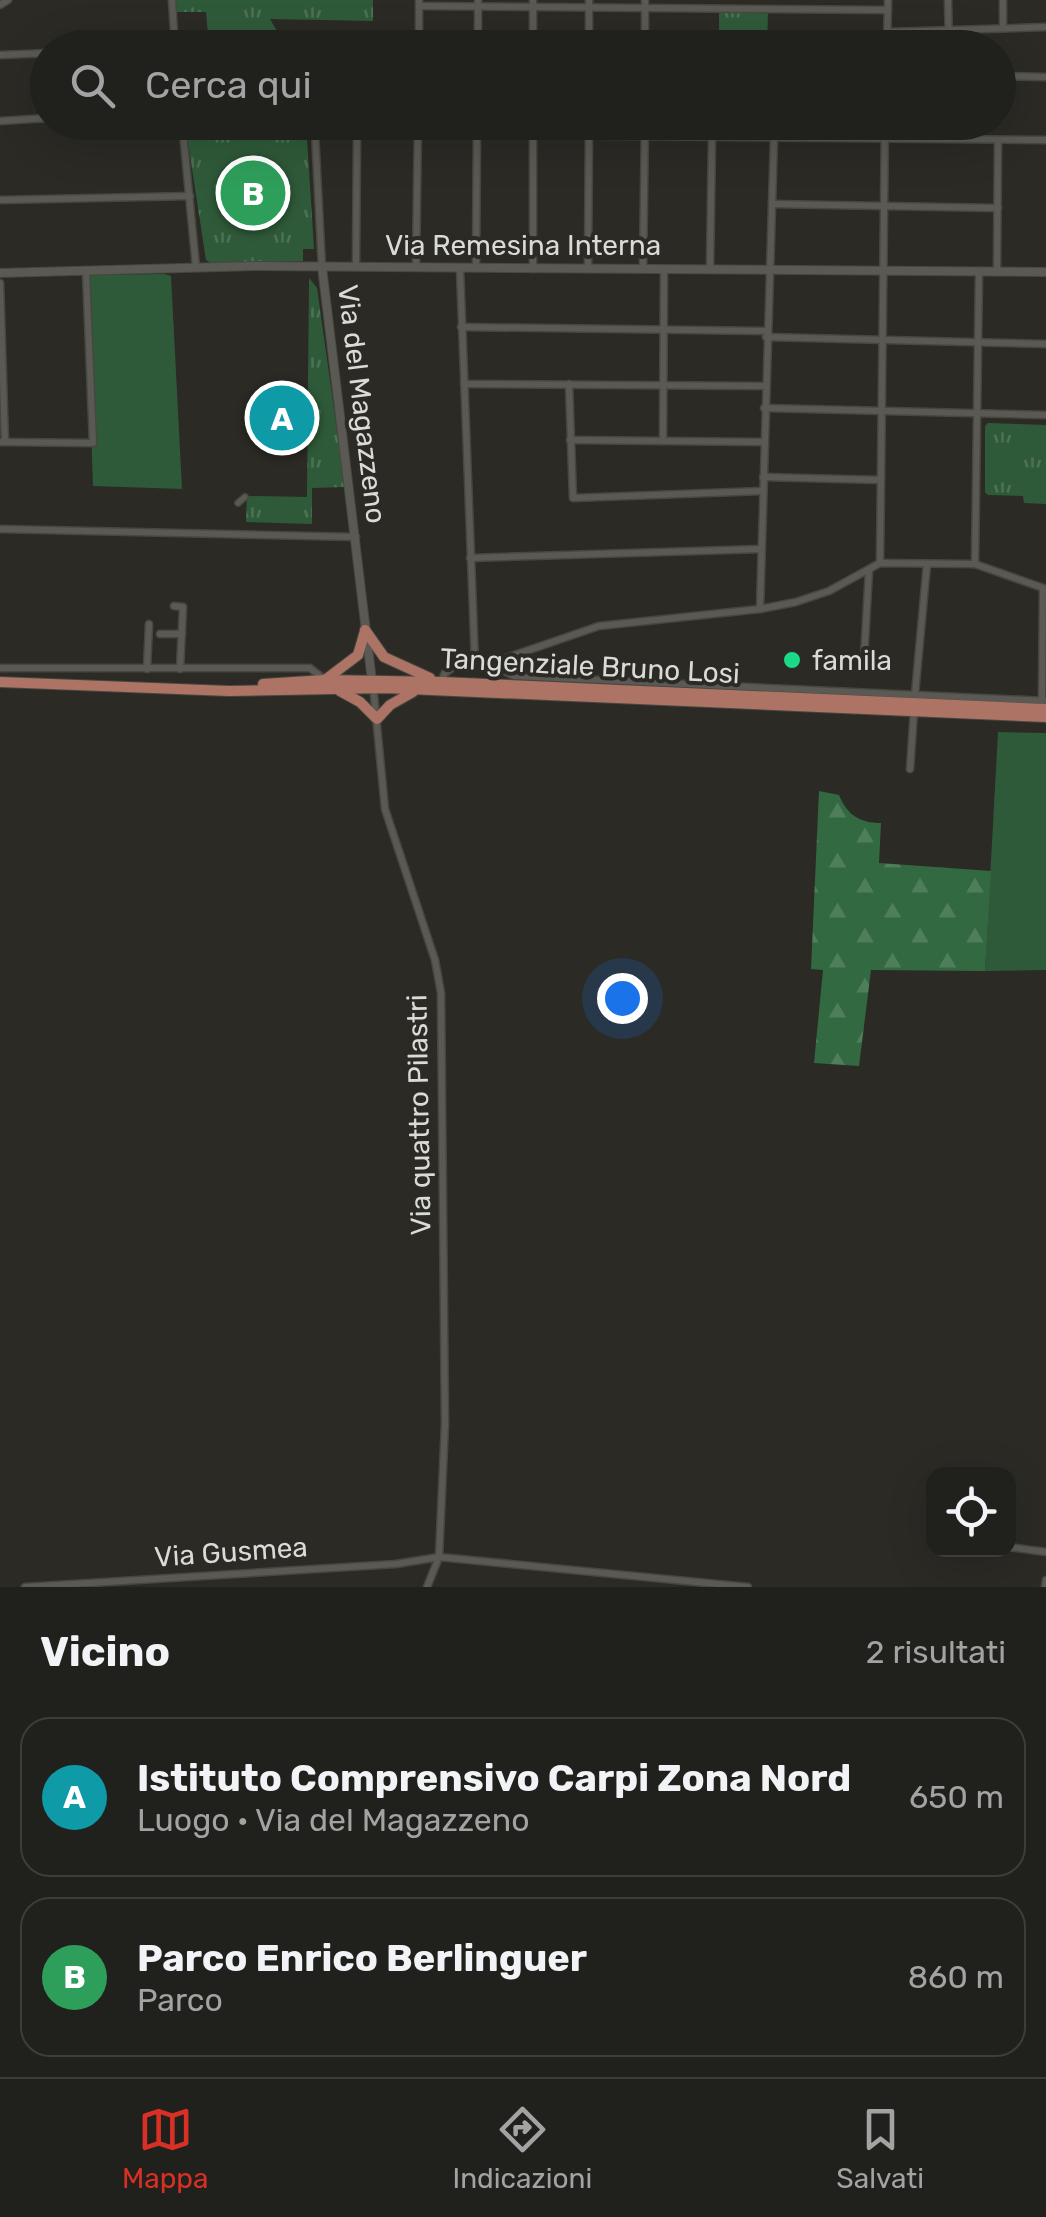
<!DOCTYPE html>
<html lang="it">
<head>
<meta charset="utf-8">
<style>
  body { margin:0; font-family:Rubik,sans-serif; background:#282825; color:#f1f3f6 }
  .controls { position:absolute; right:30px; bottom:30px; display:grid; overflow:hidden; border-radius:20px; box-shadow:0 10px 40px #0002 }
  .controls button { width:90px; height:90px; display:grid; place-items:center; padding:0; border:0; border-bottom:2px solid #3d3e3b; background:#20201c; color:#f1f3f6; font:50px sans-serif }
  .you { position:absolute; left:622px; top:998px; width:35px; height:35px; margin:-25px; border:8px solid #fff; border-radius:50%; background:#1a73e8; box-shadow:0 0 0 15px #1a73e833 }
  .badge { display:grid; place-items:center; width:65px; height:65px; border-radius:50%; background:#d93025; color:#fff; font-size:32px; font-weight:700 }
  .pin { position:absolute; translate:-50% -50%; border:5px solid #fff; box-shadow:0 2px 10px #0006 }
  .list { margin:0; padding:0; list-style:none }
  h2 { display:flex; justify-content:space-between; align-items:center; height:130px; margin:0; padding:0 40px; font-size:42px }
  h2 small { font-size:32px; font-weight:400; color:#a2a3a3 }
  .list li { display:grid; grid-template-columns:65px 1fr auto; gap:30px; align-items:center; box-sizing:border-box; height:160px; margin:0 20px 20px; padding:0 20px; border:2px solid #3d3e3b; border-radius:30px }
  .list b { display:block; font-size:38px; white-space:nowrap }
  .list p { margin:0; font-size:32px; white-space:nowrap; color:#a2a3a3 }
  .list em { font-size:32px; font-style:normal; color:#a2a3a3 }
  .icon { flex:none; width:55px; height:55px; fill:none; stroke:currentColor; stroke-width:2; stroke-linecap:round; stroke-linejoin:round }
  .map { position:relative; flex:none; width:1046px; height:1587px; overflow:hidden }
  .search { position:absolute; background:#20201c; box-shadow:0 10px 40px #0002; left:30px; right:30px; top:30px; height:110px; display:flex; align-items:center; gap:25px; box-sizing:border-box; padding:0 35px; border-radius:55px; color:#a2a3a3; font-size:38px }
  .sheet { height:490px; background:#20201c }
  nav { display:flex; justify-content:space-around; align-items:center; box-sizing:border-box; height:140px; border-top:2px solid #3d3e3b; background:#20201c; font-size:28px; color:#a2a3a3 }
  nav a { display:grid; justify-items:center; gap:5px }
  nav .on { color:#d93025 }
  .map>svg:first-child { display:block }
  .grass { fill:#2f5a39 }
  .forest { fill:url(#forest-firs) }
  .park { fill:url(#park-tufts) }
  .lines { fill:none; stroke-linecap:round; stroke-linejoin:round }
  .pedestrian-casing { stroke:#474742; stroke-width:8 }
  .minor-casing { stroke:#474742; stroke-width:9 }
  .tertiary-casing { stroke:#474742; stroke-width:10 }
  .primary-casing { stroke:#474742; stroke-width:12 }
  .pedestrian { stroke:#5a5953; stroke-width:5 }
  .minor { stroke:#5a5953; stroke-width:6 }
  .tertiary { stroke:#5a5953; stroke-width:8 }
  .primary { stroke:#ad7365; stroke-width:10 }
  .poi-dot { fill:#1bd988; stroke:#2b2a25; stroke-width:4 }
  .labels { text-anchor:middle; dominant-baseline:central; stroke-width:8; stroke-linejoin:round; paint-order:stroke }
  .street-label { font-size:28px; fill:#dadad7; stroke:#2b2a25 }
  .poi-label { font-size:28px; fill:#dadad7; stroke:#2b2a25; text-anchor:start }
</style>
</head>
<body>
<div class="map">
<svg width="1046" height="1587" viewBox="0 0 1046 1587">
  <defs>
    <pattern id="forest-firs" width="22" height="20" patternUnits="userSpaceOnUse" patternTransform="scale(2.5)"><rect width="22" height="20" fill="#326940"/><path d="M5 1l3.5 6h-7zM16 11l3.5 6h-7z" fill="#4f7e5b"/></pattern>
    <pattern id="park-tufts" width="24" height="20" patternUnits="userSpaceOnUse" patternTransform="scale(2.5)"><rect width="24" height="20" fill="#2f5a39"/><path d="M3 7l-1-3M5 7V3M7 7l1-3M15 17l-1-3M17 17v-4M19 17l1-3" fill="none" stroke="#4d7155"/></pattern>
  </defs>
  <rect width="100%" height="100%" fill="#2b2a25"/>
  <g class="grass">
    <polygon points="164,274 171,276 182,489 93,486 86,275"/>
    <polygon points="998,732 1046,733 1046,970 985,971"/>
  </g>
  <path class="forest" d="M 819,791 L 839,795 C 847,815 860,823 881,823 L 879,863 L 991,871 L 985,971 L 871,970 L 859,1066 L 814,1063 L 823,970 L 811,969 Z"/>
  <g class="park">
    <polygon points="175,0 373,0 373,21 270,19 286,47 209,47 206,12 176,12"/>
    <polygon points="719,11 768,13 767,47 678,48 678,40 719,37"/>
    <polygon points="185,123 306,123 314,249 303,249 303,261 211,263 206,260"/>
    <polygon points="309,278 317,288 345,487 312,488 312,524 246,522 247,496 307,497"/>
    <polygon points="988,423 1046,425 1046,504 1024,503 1023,496 988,495 985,492 985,426"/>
  </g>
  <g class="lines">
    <defs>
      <polyline id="pedestrian" points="238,503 245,497"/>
      <g id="minor">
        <polyline points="172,0 175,48"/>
        <polyline points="419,0 419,48"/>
        <polyline points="533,0 533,48"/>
        <polyline points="948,0 949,48"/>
        <polyline points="1003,0 1003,26"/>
        <polyline points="0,5 8,0"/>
        <polyline points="419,6 888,10"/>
        <polyline points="888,32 1046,27"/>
        <polyline points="478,48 478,0"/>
        <polyline points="589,48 589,0"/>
        <polyline points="645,48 645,0"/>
        <polyline points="887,48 888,0"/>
        <polyline points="0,55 48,53"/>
        <polyline points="998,76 1046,77"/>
        <polyline points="0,121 48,118"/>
        <polyline points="182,122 196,267"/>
        <polyline points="0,200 190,196"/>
        <polyline points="772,204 998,208"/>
        <polyline points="322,267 315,133 1046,140"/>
        <polyline points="356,267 357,133"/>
        <polyline points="416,267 418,122"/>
        <polyline points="476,268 477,122"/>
        <polyline points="460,269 475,663"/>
        <polyline points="533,269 533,122"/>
        <polyline points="588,269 589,122"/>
        <polyline points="643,269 645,122"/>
        <polyline points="710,269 712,138"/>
        <polyline points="997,272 998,140"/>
        <polyline points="0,283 5,442"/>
        <polyline points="461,327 766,331"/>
        <polyline points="766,337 1046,344"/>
        <polyline points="464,384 765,386"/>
        <polyline points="569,384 573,498 762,491"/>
        <polyline points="764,408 1046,415"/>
        <polyline points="570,440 763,442"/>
        <polyline points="663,441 664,269"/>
        <polyline points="0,442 93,443 86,271"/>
        <polyline points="763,477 881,480"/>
        <polyline points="0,529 356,537"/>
        <polyline points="470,558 761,549"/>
        <polyline points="880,563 885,122"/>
        <polyline points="975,564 979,271"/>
        <polyline points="174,606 183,607 180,669"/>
        <polyline points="760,609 774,138"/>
        <polyline points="160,634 182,634"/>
        <polyline points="864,659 869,570"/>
        <polyline points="500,660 504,671 514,676 1046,701"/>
        <polyline points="0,668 310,668 324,679"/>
        <polyline points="147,669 149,624"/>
        <polyline points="441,681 445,673 455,666 500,660 599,626 760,609 796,602 829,591 880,563 975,564 1046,589"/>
        <polyline points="373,685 385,809 435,960 441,993 445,1424 439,1557 427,1587"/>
        <polyline points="915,694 927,564"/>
        <polyline points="1042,701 1043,589"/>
        <polyline points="910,769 914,711"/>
        <polyline points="1008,1547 1046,1552"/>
        <polyline points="25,1587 396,1564 439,1557 748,1587"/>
        <polyline points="1045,1587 1046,1580"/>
      </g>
      <g id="tertiary">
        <polyline points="322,267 372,681"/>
        <polyline points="0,273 256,266 1046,272"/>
      </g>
      <g id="primary">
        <polyline points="365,630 384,657 430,678"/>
        <polyline points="325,680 358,655 365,631"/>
        <polyline points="0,682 229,691 386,688 1046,717"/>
        <polyline points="263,684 325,680 441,682 1046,709"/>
        <polyline points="340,691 360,702 377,719 390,705 413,692"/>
      </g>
    </defs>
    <use href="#pedestrian" class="pedestrian-casing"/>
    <use href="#minor" class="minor-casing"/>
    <use href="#tertiary" class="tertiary-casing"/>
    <use href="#primary" class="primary-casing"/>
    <use href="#pedestrian" class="pedestrian"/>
    <use href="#minor" class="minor"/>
    <use href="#tertiary" class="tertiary"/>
    <use href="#primary" class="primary"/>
  </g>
  <circle class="poi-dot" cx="792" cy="660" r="10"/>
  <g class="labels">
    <g class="street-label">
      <text x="523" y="245">Via Remesina Interna</text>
      <text transform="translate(362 404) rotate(83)">Via del Magazzeno</text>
      <text transform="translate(590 666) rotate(3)">Tangenziale Bruno Losi</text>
      <text transform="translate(419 1115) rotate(-91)">Via quattro Pilastri</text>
      <text transform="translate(231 1552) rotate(-4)">Via Gusmea</text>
    </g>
    <g class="poi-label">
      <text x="812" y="660">famila</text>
    </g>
  </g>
</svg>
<div class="controls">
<button><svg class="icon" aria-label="locate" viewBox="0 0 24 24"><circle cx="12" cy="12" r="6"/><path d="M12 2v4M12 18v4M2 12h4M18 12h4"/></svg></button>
</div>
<div class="you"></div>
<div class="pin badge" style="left:282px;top:418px;background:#0f9aa8">A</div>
<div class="pin badge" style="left:253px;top:193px;background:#2e9e5b">B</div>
<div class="search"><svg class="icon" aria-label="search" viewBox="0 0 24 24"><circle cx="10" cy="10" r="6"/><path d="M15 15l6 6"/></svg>Cerca qui</div>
</div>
<section class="sheet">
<h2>Vicino<small>2 risultati</small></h2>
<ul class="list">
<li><span class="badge" style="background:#0f9aa8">A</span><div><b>Istituto Comprensivo Carpi Zona Nord</b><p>Luogo · Via del Magazzeno</p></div><em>650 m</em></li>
<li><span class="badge" style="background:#2e9e5b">B</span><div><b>Parco Enrico Berlinguer</b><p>Parco</p></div><em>860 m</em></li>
</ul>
</section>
<nav>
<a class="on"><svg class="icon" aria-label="map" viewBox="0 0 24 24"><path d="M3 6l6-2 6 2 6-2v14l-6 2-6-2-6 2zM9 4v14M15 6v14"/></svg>Mappa</a>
<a><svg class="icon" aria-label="directions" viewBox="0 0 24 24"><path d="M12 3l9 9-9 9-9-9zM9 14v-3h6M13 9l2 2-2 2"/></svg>Indicazioni</a>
<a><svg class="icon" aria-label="saved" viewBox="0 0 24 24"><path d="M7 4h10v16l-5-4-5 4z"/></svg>Salvati</a>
</nav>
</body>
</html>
